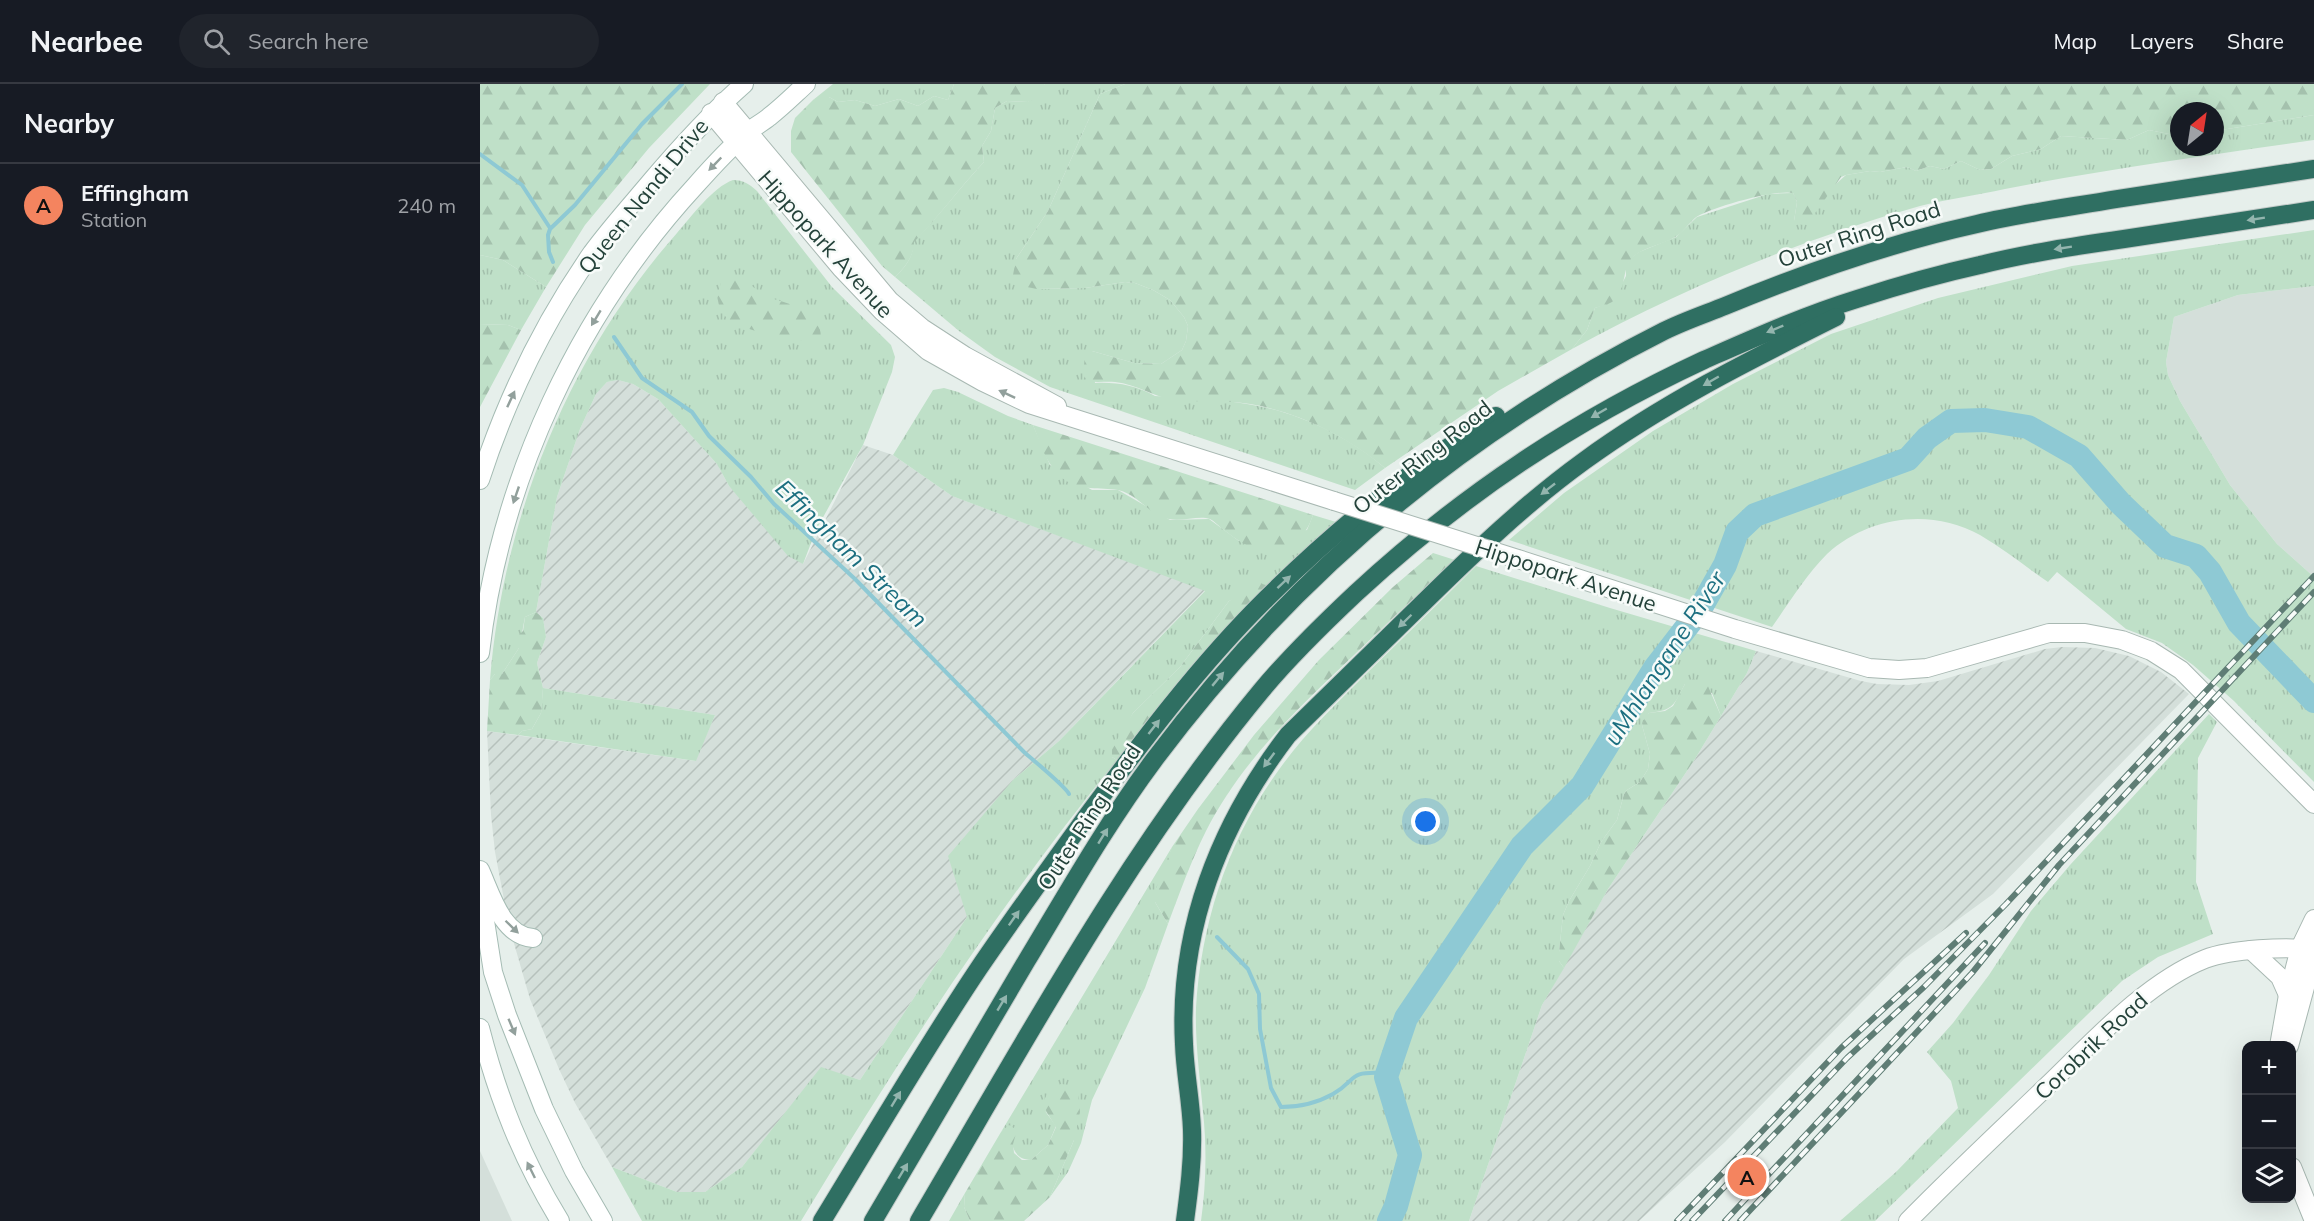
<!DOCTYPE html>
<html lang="en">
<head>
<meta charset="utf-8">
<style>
  body { margin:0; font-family:Mulish,sans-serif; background:#20242c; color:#f1f3f6 }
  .controls { position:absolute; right:18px; bottom:18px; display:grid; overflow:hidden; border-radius:12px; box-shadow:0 6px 24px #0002 }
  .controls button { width:54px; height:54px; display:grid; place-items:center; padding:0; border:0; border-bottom:2px solid #363941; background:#171b24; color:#f1f3f6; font:30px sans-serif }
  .compass { position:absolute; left:1690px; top:18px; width:54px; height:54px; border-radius:50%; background:#171b24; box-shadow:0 6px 24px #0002; rotate:30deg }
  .you { position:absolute; left:946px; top:738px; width:21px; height:21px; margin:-15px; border:4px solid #fff; border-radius:50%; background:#1a73e8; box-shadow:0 0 0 9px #1a73e833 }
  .badge { display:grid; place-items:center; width:39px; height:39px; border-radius:50%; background:#f4845f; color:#111; font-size:20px; font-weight:700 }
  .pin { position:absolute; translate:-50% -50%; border:3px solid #fff; box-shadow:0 2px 6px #0006 }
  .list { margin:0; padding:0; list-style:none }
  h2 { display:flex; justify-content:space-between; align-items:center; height:78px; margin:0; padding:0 24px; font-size:26px }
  h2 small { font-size:20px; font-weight:400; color:#9ea1a6 }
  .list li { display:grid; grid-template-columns:39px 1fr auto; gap:18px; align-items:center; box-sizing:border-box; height:84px; padding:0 24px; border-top:2px solid #363941 }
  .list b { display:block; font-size:22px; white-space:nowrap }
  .list p { margin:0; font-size:20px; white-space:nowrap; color:#9ea1a6 }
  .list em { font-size:20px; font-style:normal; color:#9ea1a6 }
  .icon { flex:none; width:33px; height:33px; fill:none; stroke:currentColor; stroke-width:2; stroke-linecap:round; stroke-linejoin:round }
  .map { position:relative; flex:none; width:1834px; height:1137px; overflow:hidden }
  header { display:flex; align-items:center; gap:36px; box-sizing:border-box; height:84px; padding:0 30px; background:#171b24; border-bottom:2px solid #363941 }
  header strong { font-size:28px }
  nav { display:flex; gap:33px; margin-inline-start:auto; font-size:21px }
  .search { width:420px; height:54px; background:#20242c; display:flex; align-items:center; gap:15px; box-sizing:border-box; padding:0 21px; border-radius:33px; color:#9ea1a6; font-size:22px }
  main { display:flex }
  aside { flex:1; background:#171b24 }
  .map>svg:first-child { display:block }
  .built { fill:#d4dfda }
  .industrial { fill:url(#industrial-furrows) }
  .grass { fill:url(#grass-tufts) }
  .forest { fill:url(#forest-firs) }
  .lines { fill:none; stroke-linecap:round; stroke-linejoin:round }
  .stream { stroke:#8ec9d4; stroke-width:4 }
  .river { stroke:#8ec9d4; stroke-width:24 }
  .tertiary-casing { stroke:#a8b8b2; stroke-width:20 }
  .secondary-casing { stroke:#a4bbb3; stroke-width:20 }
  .motorway-casing { stroke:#c2cac8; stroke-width:20 }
  .tertiary { stroke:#fff; stroke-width:18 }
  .secondary { stroke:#fff; stroke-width:18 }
  .motorway { stroke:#2f6f62; stroke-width:18 }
  .rail-casing { stroke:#5f7d75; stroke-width:6 }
  .rail { stroke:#f7fbf9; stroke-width:4; stroke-dasharray:11; stroke-linecap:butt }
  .tertiary-bridge-casing { stroke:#a8b8b2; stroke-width:20; stroke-linecap:butt }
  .tertiary-bridge { stroke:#fff; stroke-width:18 }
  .oneway { fill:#92a09c }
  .oneway2 { fill:#93b5ae }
  .labels { text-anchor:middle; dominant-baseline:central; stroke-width:5; stroke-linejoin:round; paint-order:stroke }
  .street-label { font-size:22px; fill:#24423a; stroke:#f7fbf9 }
  .water-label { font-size:24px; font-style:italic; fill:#1c6f80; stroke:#f7fbf9 }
</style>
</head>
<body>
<header>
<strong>Nearbee</strong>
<div class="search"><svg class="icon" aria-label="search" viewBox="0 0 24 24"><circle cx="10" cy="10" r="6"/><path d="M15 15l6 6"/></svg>Search here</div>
<nav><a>Map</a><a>Layers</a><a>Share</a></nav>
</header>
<main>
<aside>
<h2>Nearby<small></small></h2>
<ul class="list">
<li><span class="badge">A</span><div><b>Effingham</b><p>Station</p></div><em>240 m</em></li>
</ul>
</aside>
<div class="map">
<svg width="1834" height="1137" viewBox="0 0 1834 1137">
  <defs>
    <pattern id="industrial-furrows" width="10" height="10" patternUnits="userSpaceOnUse" patternTransform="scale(1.5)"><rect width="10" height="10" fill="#d4dfda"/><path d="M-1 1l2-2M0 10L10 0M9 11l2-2" fill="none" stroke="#b6c1bc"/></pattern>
    <pattern id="grass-tufts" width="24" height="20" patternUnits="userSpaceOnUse" patternTransform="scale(1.5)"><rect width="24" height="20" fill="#bfe0c8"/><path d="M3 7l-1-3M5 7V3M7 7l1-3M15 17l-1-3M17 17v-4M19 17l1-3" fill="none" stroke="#a4c1ad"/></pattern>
    <pattern id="forest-firs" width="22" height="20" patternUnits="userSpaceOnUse" patternTransform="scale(1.5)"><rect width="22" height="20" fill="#bfe0c8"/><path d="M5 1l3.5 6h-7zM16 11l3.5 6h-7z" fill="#a4c1ad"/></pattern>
  </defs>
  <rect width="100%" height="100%" fill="#e6efeb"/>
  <g class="built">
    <polygon points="1834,202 1834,493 1797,460 1750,401 1700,317 1688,291 1686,278 1694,233 1758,211"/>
    <polygon points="0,1067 32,1137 0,1137"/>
  </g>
  <g class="industrial">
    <polygon points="138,296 153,300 178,315 237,380 249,402 323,480 383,361 413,371 472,412 725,506 579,657 533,696 487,833 380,996 341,984 262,1083 225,1108 197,1108 132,1083 95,1019 79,985 50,915 29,842 15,768 11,731 7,647 215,677 235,631 63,604 57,579 66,553 63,534 56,528 77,413 100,345 116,310 127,298"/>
    <polygon points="1582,563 1615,564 1649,572 1681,588 1709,610 1513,810 1424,875 1245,1058 1159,1137 989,1137 1062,921 1128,805 1215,675 1267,589 1276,567 1381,597 1397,600 1429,601 1458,597 1565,565"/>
  </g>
  <g class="grass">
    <polygon points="353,0 474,0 468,16 454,12 438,22 419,15 395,22 375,16 358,18 349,13 333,16"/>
    <path d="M 565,0 L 645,0 L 620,10 L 568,127 L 536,175 L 557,205 L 605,204 L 645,198 L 655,199 L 673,206 L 690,216 L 704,233 L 708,242 L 706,257 L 702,266 L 681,280 L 654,279 L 612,267 L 615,299 C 636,298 655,301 675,312 C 705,314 737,315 767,320 C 816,327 868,352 905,384 L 875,406 L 570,303 L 515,273 L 479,247 L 415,193 C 425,183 434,173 433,158 C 459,133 479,104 504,78 L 502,62 L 511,47 L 515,24 L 527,17 L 548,18 Z"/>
    <path d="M 1834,31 L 1834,56 C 1731,71 1627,85 1525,105 C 1497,111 1468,115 1440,122 C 1319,156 1202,205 1092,265 L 1107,246 L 1115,224 L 1133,217 L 1146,192 L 1146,182 L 1151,174 L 1159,168 L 1196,153 L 1217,133 L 1288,110 L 1313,109 L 1317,118 L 1314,137 L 1366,91 L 1390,87 L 1400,88 L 1427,83 L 1436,87 L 1450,82 L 1464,85 L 1481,77 L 1500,86 L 1511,85 L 1532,72 L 1561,65 L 1581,52 L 1647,56 L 1669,46 L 1699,52 L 1699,63 L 1735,63 L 1735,47 Z"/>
    <path d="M 253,96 C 264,96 269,100 277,107 L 352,203 L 411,261 L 415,273 L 412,288 L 383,361 L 336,446 L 323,480 L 308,472 L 249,402 L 237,380 L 178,315 L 153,300 L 138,296 L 127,298 L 116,310 L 100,345 L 77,413 L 56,528 L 45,533 L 39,564 L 22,590 L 15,590 L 10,596 C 23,433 89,271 197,149 C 211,133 233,103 253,96 Z"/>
    <path d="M 1834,146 L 1834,202 L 1758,211 L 1694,233 L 1686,278 L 1688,291 L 1700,317 L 1750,401 L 1797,460 L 1834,493 L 1834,698 L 1754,617 L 1713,581 L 1682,559 L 1646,545 L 1577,488 L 1568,498 C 1546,483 1524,465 1500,451 C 1451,424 1389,432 1347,470 C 1326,491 1309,519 1292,543 L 1029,456 L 1084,409 L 1173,347 L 1253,300 L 1351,250 L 1458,214 L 1592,182 Z"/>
    <polygon points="0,171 23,176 66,203 41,246 28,241 0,240"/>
    <path d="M 464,304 L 478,308 L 528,332 L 553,341 L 570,381 L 612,406 L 638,406 L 690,436 L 729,435 L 759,457 L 827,446 L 833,431 L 856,438 L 789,502 L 749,517 L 700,583 L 653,629 L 632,673 L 637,676 C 519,821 417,978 321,1137 L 162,1137 L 132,1083 L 197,1108 L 225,1108 L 262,1083 L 341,983 L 380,996 L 487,833 L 468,772 L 533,696 L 579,657 L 725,507 L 472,412 L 413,371 L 453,306 Z"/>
    <path d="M 996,482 L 1130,524 L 1276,567 L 1267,589 L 1241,632 L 1232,609 L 1205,600 C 1194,621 1194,626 1169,629 L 1162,641 L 1170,670 L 1168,685 L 1160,698 L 1147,706 L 1144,710 L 1137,736 L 1121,758 L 1110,782 L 1089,817 L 1083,831 L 1079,868 L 1079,877 L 1084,884 L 1062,921 L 989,1137 L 721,1137 C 726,1102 727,1064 723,1028 C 720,993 715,960 716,924 C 721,840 748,756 798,687 C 824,650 857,619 889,587 C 925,552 961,517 996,482 Z"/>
    <polygon points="63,604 235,631 216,677 38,651 42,647 52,645 61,629"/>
    <polygon points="1729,630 1737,638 1718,674 1716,798 1733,850 1678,873 1642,897 1395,1137 1360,1137 1416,1088 1478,1024 1471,997 1447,968 1473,939 1509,891 1551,827 1590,781"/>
    <path d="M 692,763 L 675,818 L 688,840 L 665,904 L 612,1016 L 601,1059 L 588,1088 L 570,1113 L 594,1056 L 565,1027 L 576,1042 L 568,1061 L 551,1076 C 531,1075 532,1058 529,1042 L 521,1048 Z"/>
    <polygon points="485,1109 484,1123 490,1137 469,1137"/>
  </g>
  <g class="forest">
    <polygon points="0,0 230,0 169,64 105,141 66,203 23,176 0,171"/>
    <path d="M 474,0 L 565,0 L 558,14 L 548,18 L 527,17 L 515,24 L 511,47 L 502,62 L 504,78 C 479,104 459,133 434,158 C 434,173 425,183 415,193 L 402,182 L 311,68 L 311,47 L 315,34 L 333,16 L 340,13 L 349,13 L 358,18 L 375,16 L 395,22 L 419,15 L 438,22 L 454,12 L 468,16 Z"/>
    <path d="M 645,0 L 1834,0 L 1834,31 L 1735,47 L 1735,27 L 1699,27 L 1699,52 L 1669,46 L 1647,56 L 1581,52 L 1561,65 L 1532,72 L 1511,85 L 1500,86 L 1481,77 L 1464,85 L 1450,82 L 1436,87 L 1427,83 L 1400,88 L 1390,87 L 1366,91 L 1361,93 L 1330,136 L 1322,141 L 1314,137 L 1317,118 L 1313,109 C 1296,105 1229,124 1215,134 C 1208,140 1203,149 1195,153 C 1182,161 1164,163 1153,173 C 1141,184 1147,209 1132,218 C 1127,221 1120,222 1115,224 L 1107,246 L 1092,265 L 1018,307 L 905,384 C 868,353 818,328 770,320 C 746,316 720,319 696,316 C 675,314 657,300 635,298 C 626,297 617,299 608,297 L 603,291 L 605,271 L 612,267 L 654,279 L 681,280 L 702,266 L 706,257 L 708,242 L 704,233 L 690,216 L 673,206 L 655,199 L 645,198 L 605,204 L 557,205 L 542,202 L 533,191 L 536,175 L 568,127 L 620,10 Z"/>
    <path d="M 250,193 C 267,194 276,208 291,214 C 313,222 341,224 341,254 L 339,257 L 303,256 L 251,239 L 240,226 L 237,212 L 241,199 Z"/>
    <polygon points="0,240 28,241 41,246 0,323"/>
    <path d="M 553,341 L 833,431 C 827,448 821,456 803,462 C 775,471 763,460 741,444 C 738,441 734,437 730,435 C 719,431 702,438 689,435 C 670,432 658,410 638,406 C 620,403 601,407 585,396 C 567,383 561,361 553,341 Z"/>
    <path d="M 953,469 L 975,476 C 940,508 906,540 872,573 C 817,625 761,678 726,747 C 711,777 700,808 688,840 L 675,818 L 675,807 L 692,763 L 718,725 L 774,651 L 839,576 L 913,503 Z"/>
    <polygon points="779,499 789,502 672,633 637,676 632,673 632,664 653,629 700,583 749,517"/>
    <polygon points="56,528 63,534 66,553 57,579 63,604 62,619 61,629 52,645 42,647 38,651 7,647 10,596 15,590 22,590 39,564 36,554 43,547 45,533"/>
    <polygon points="1213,595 1227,600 1241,632 1215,675 1128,805 1084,884 1079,877 1079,868 1083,831 1089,817 1110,782 1121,758 1137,736 1144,710 1147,706 1160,698 1168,685 1170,670 1162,641 1166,632 1169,629 1185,627 1193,622 1205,600"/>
    <path d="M 581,1000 L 591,1002 L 598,1009 L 600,1028 L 594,1056 L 570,1113 L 544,1137 L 490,1137 L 484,1123 L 485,1109 L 521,1048 L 529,1041 L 537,1046 L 533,1060 L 534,1069 L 542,1076 L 551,1076 L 568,1061 L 576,1043 C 563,1023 556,1014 581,1000 Z"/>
  </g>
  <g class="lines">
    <g class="stream">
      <polyline points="0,70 42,101 70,144"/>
      <polyline points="73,178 69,168 68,151 70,145 95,121 162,40 202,0"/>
      <path d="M 134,253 L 162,294 L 212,328 L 229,352 L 271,393 L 294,420 L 375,495 L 544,668 C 553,676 586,703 589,710"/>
      <path d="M 737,853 L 768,885 L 779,910 L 780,945 L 791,1004 L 801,1023 C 819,1023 837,1019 853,1010 C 878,996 866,987 903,989 L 911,1010"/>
    </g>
    <polyline class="river" points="909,1137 916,1122 930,1071 906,993 926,934 1042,762 1102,702 1175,584 1219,527 1245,481 1257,448 1275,431 1428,375 1447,354 1471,337 1505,336 1548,343 1599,372 1640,419 1685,462 1716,472 1730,488 1759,539 1834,617"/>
    <defs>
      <g id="tertiary">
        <polyline points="243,18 410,217 442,244 485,272 577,322"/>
        <polyline points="231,29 361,184 403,228 448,267 503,298 549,320 854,417"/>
        <polyline points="1038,475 1255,545 1389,584 1419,586 1447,584 1569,549 1605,549 1642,556 1671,567 1701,586 1834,720"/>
        <polyline points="1771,866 1800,893 1808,911"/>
        <polyline points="1799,962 1808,911 1820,864 1834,835"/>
        <polyline points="1809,962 1830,885 1831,855"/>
        <polyline points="1812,1083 1834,1137"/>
        <path d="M 1428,1137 C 1473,1091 1520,1047 1566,1003 C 1612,959 1665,899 1725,875 C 1751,865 1807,862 1834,866"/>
      </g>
      <g id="secondary">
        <path d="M 0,396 C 26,316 64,238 112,169 C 131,143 153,119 173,95 C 202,61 231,29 264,0"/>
        <path d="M 0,569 C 20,396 98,229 216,101 C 232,83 248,65 267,49 C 273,43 282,39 289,33 C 302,23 314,11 326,0"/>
        <path d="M 0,786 C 11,810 22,852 53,854"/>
        <polyline points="0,805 13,888 27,931 64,1025 94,1087 123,1137"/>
        <path d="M 0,944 C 18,1014 42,1075 80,1137"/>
      </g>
      <g id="motorway">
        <path d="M 342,1137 C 394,1052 444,966 499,884 C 533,834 569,785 604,736 C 661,659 719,581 787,514 C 855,446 934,383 1016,332"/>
        <path d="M 393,1137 C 444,1050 496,963 547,876 C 588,808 627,739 674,676 C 810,494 981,349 1184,247 C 1204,237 1225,230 1245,222 C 1327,188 1411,159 1497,140 C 1543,129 1591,123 1637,115 C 1703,105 1768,95 1834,85"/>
        <path d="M 439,1137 C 546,956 646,770 781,607 C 810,572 843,540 876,509 C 982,411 1093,337 1224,276 C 1274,254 1325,231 1377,215 C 1417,202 1459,190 1500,181 C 1548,169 1596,162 1644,155 C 1707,145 1771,136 1834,126"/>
        <path d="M 705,1137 C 709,1107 713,1077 712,1046 C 711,1017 705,989 704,960 C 698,846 739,741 808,651 C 853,607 899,562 944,518 C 995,468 1046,419 1104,377 C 1182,320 1270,276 1356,233"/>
      </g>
    </defs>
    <use href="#tertiary" class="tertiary-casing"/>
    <use href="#secondary" class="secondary-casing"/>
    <use href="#motorway" class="motorway-casing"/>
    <use href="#tertiary" class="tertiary"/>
    <use href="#secondary" class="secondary"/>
    <use href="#motorway" class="motorway"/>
    <defs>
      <g id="rail">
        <polyline points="1197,1137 1361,964 1486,849"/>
        <polyline points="1212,1137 1367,974 1444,903 1526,820 1834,492"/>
        <polyline points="1245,1137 1505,859"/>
        <polyline points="1260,1137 1492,889 1579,781 1834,508"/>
      </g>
    </defs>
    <use href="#rail" class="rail-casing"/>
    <use href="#rail" class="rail"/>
    <defs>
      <polyline id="tertiary-bridge" points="854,417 1038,475"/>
    </defs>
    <use href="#tertiary-bridge" class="tertiary-bridge-casing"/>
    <use href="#tertiary-bridge" class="tertiary-bridge"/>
  </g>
  <defs><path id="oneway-solid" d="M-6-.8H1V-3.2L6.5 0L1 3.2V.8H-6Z" transform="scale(1.5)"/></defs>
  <g class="oneway">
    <use href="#oneway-solid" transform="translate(235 80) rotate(134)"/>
    <use href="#oneway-solid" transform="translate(116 234) rotate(121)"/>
    <use href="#oneway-solid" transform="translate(527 310) rotate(-155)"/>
    <use href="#oneway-solid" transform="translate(31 315) rotate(-65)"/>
    <use href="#oneway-solid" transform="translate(36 411) rotate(109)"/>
    <use href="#oneway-solid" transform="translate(32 843) rotate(44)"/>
    <use href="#oneway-solid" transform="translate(32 943) rotate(67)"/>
    <use href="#oneway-solid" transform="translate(51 1086) rotate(-116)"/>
  </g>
  <g class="oneway2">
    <use href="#oneway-solid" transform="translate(1776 135) rotate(171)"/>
    <use href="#oneway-solid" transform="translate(1583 164) rotate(171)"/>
    <use href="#oneway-solid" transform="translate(1295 245) rotate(158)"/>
    <use href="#oneway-solid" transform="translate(1231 297) rotate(150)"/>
    <use href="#oneway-solid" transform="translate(1119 329) rotate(150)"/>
    <use href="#oneway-solid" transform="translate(1068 405) rotate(142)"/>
    <use href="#oneway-solid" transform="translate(804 498) rotate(-43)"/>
    <use href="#oneway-solid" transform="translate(925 537) rotate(136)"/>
    <use href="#oneway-solid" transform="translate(738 595) rotate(-50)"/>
    <use href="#oneway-solid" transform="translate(674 643) rotate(-52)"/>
    <use href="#oneway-solid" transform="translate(789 676) rotate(127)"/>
    <use href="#oneway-solid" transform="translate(623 752) rotate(-58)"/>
    <use href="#oneway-solid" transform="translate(534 834) rotate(-55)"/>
    <use href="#oneway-solid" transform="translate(522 919) rotate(-59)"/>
    <use href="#oneway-solid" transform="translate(416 1015) rotate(-59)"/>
    <use href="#oneway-solid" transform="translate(423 1087) rotate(-59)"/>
  </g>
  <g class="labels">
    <g class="street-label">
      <text transform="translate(163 112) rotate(-51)">Queen Nandi Drive</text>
      <text transform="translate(1379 150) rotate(-18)">Outer Ring Road</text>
      <text transform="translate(346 160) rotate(48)">Hippopark Avenue</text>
      <text transform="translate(942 373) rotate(-38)">Outer Ring Road</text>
      <text transform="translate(1086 491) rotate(18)">Hippopark Avenue</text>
      <text transform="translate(609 733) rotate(-57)">Outer Ring Road</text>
      <text transform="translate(1611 962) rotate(-43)">Corobrik Road</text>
    </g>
    <g class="water-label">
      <text transform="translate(372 469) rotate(44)">Effingham Stream</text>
      <text transform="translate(1184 574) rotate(-57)">uMhlangane River</text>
    </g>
  </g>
</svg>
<div class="controls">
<button>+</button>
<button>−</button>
<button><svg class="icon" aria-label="layers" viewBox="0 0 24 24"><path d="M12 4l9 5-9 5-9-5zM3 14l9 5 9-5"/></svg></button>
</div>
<svg class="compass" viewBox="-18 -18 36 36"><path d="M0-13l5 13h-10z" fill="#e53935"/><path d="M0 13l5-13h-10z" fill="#9ea1a6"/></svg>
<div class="you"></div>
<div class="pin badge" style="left:1267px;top:1093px">A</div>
</div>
</main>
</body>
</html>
